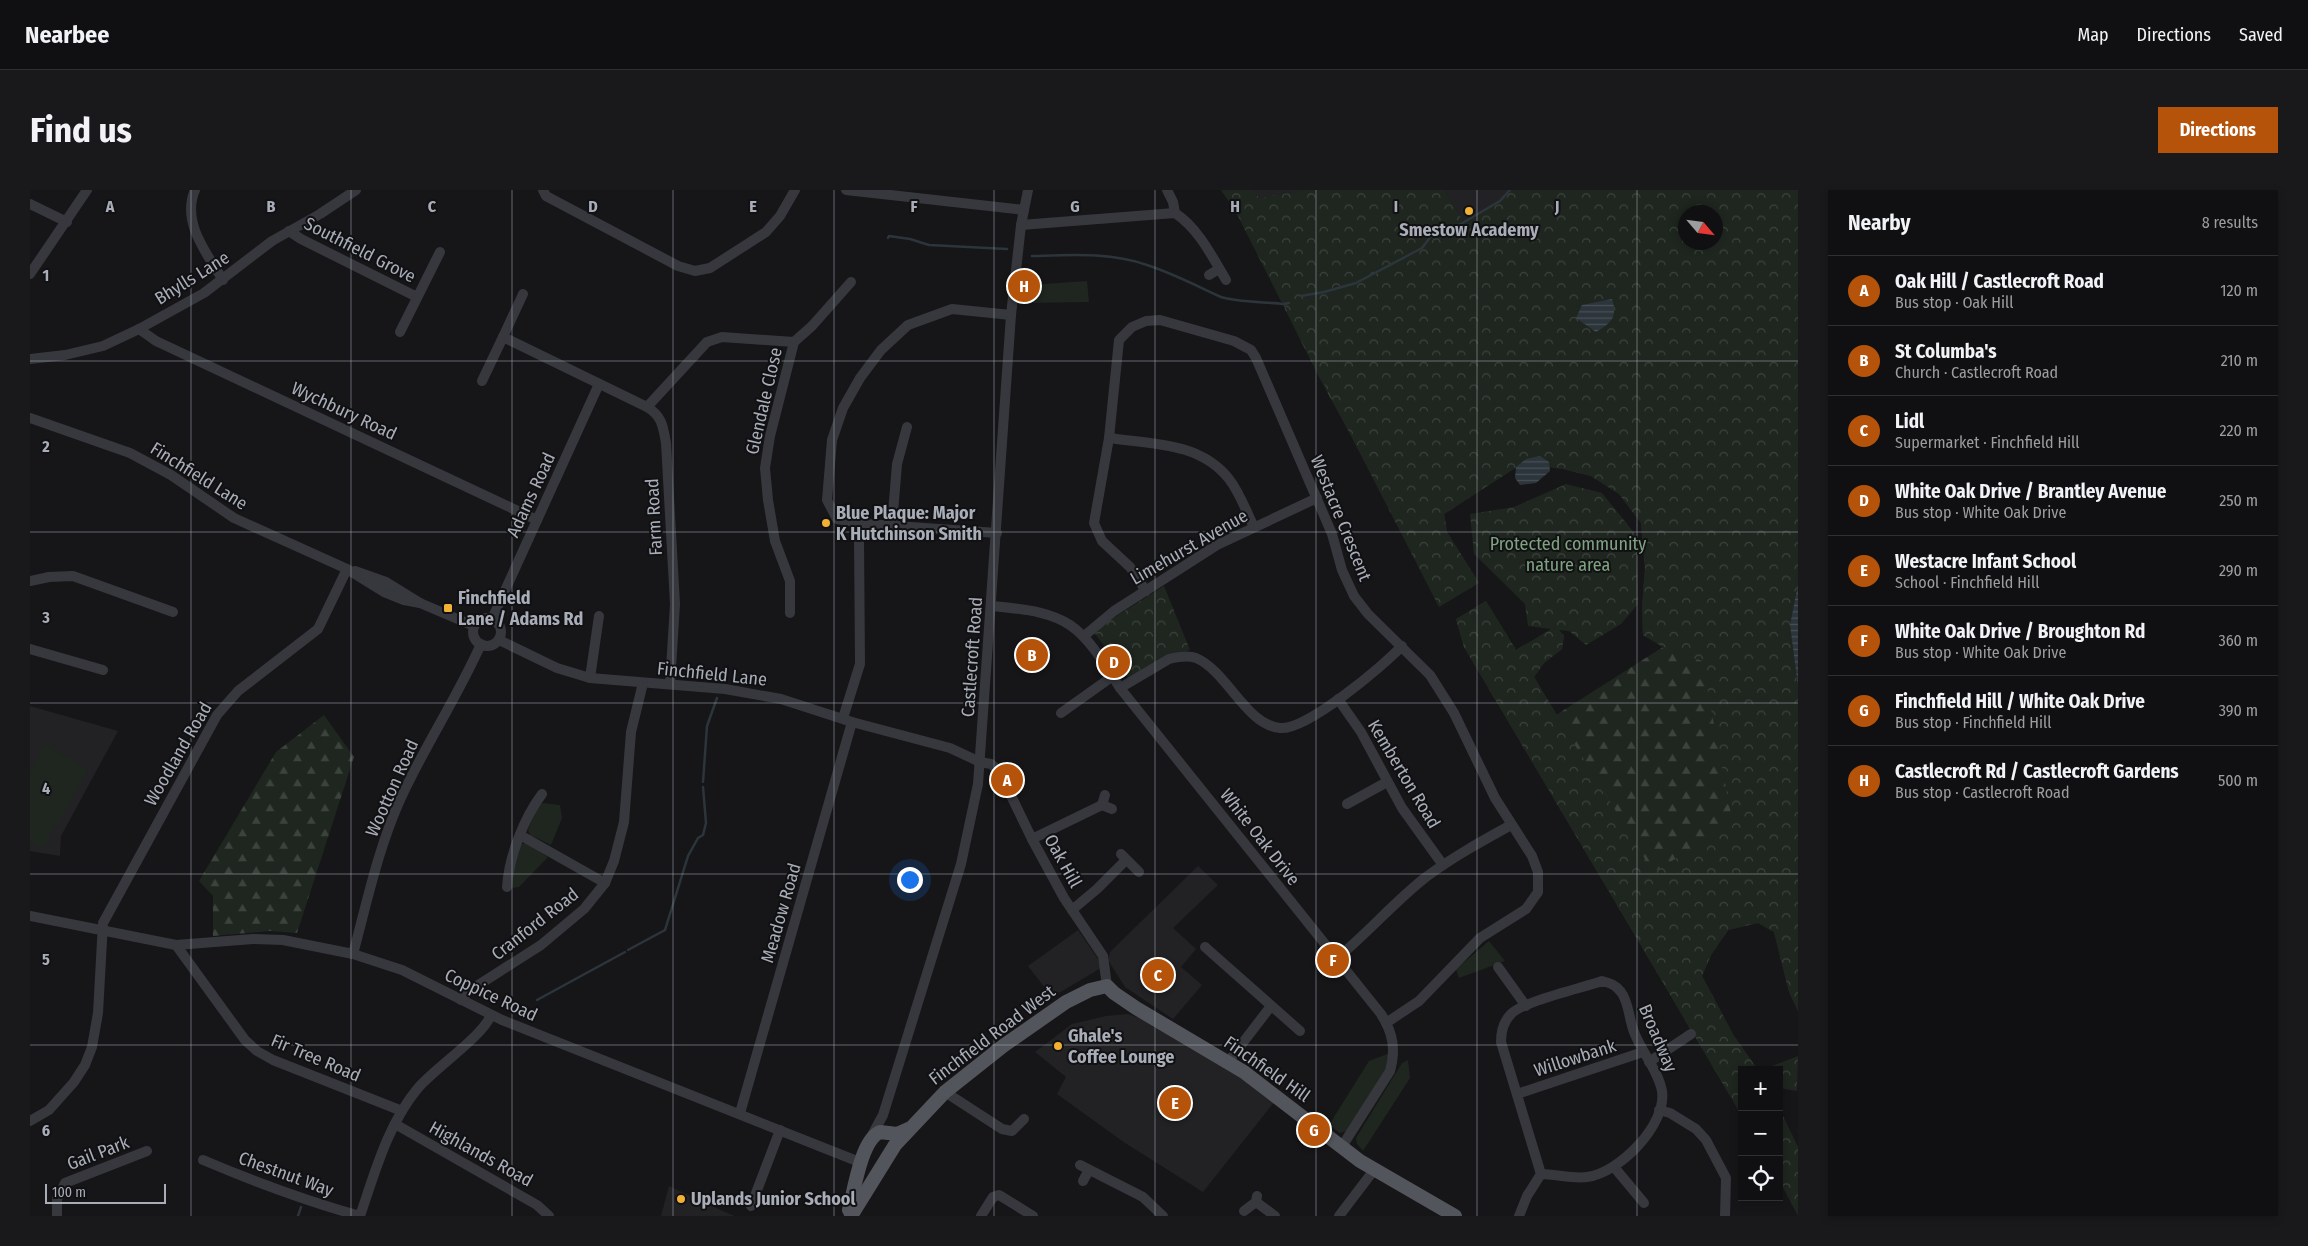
<!DOCTYPE html>
<html lang="en">
<head>
<meta charset="utf-8">
<style>
  body { margin:0; font-family:"Fira Sans Condensed",sans-serif; background:#19191b; color:#f1f3f6 }
  .controls { position:absolute; right:15px; bottom:15px; display:grid; overflow:hidden; border-radius:0px; box-shadow:0 2px 8px #0003 }
  .controls button { width:45px; height:45px; display:grid; place-items:center; padding:0; border:0; border-bottom:1px solid #303032; background:#101012; color:#f1f3f6; font:25px sans-serif }
  .compass { position:absolute; left:1648px; top:15px; width:45px; height:45px; border-radius:50%; background:#101012; box-shadow:0 2px 8px #0003; rotate:118deg }
  .scale { position:absolute; left:15px; bottom:12px; width:121px; box-sizing:border-box; padding-left:5px; border:2px solid #a8adb8; border-top:0; font-size:14px; line-height:18px; white-space:nowrap; color:#a8adb8; -webkit-text-stroke:4px #111113; paint-order:stroke }
  .you { position:absolute; left:879px; top:689px; width:18px; height:18px; margin:-12px; border:4px solid #fff; border-radius:50%; background:#1a73e8; box-shadow:0 0 0 8px #1a73e833 }
  .badge { display:grid; place-items:center; width:32px; height:32px; border-radius:50%; background:#b45309; color:#fff; font-size:16px; font-weight:700 }
  .pin { position:absolute; translate:-50% -50%; border:2px solid #fff; box-shadow:0 1px 5px #0006 }
  .list { margin:0; padding:0; list-style:none }
  h2 { display:flex; justify-content:space-between; align-items:center; height:65px; margin:0; padding:0 20px; font-size:21px }
  h2 small { font-size:16px; font-weight:400; color:#9c9d9f }
  .list li { display:grid; grid-template-columns:32px 1fr auto; gap:15px; align-items:center; box-sizing:border-box; height:70px; padding:0 20px; border-top:1px solid #303032 }
  .list b { display:block; font-size:19px; white-space:nowrap }
  .list p { margin:0; font-size:16px; white-space:nowrap; color:#9c9d9f }
  .list em { font-size:16px; font-style:normal; color:#9c9d9f }
  .icon { flex:none; width:28px; height:28px; fill:none; stroke:currentColor; stroke-width:2; stroke-linecap:round; stroke-linejoin:round }
  .map { position:relative; flex:none; width:1768px; height:1026px; overflow:hidden; border-radius:0px }
  header { display:flex; align-items:center; gap:30px; box-sizing:border-box; height:70px; padding:0 25px; background:#101012; border-bottom:1px solid #303032 }
  header strong { font-size:24px }
  nav { display:flex; gap:28px; margin-inline-start:auto; font-size:18px }
  .intro { display:flex; align-items:center; justify-content:space-between; box-sizing:border-box; height:120px; padding:0 30px }
  h1 { margin:0; font-size:35px }
  .button { padding:12px 22px; border-radius:0px; background:#b45309; color:#fff; font-size:18px; font-weight:700 }
  main { display:flex; gap:30px; padding:0 30px }
  aside { flex:1; background:#101012; border-radius:0px; box-shadow:0 2px 8px #0003 }
  .map>svg:first-child { display:block }
  .built { fill:#222225 }
  .grass { fill:#1e261f }
  .forest { fill:url(#forest-firs) }
  .park { fill:url(#park-crowns); fill-rule:evenodd }
  .water { fill:url(#water-rules) }
  .lines { fill:none; stroke-linecap:round; stroke-linejoin:round }
  .stream { stroke:#2c353c; stroke-width:2.5 }
  .minor { stroke:#37383d; stroke-width:10 }
  .major { stroke:#53555c; stroke-width:14 }
  .grid { fill:none; stroke:#a8adb8; stroke-width:1; stroke-opacity:0.55 }
  .poi-dot { fill:#f2b134; stroke:#111113; stroke-width:2 }
  .labels { text-anchor:middle; dominant-baseline:central; stroke-width:4; stroke-linejoin:round; paint-order:stroke }
  .poi-label { font-size:18px; font-weight:bold; fill:#a8adb8; stroke:#111113; text-anchor:start }
  .street-label { font-size:18px; fill:#a8adb8; stroke:#111113 }
  .park-label { font-size:18px; fill:#7fa381; stroke:#111113 }
  .grid-label { font-size:16px; text-anchor:middle; font-weight:bold; fill:#a8adb8; stroke:#111113; stroke-width:4; stroke-linejoin:round; paint-order:stroke }
</style>
</head>
<body>
<header>
<strong>Nearbee</strong>
<nav><a>Map</a><a>Directions</a><a>Saved</a></nav>
</header>
<div class="intro"><h1>Find us</h1><a class="button">Directions</a></div>
<main>
<div class="map">
<svg width="1768" height="1026" viewBox="0 0 1768 1026">
  <defs>
    <pattern id="forest-firs" width="22" height="20" patternUnits="userSpaceOnUse" patternTransform="scale(1.25)"><rect width="22" height="20" fill="#1e261f"/><path d="M5 1l3.5 6h-7zM16 11l3.5 6h-7z" fill="#3c433d"/></pattern>
    <pattern id="park-crowns" width="20" height="18" patternUnits="userSpaceOnUse" patternTransform="scale(1.25)"><rect width="20" height="18" fill="#1e261f"/><path d="M2 6a3 3 0 1 1 6 0M12 15a3 3 0 1 1 6 0" fill="none" stroke="#3c433d"/></pattern>
    <pattern id="water-rules" width="6" height="5" patternUnits="userSpaceOnUse" patternTransform="scale(1.25)"><rect width="6" height="5" fill="#2c353c"/><path d="M0 2.5h6" fill="none" stroke="#485056"/></pattern>
  </defs>
  <rect width="100%" height="100%" fill="#161618"/>
  <g class="built">
    <polygon points="1223,0 1276,0 1229,8"/>
    <polygon points="1415,0 1480,0 1470,11 1433,31"/>
    <polygon points="0,516 88,541 31,646 30,666 0,661"/>
    <polygon points="1168,676 1188,695 1143,738 1166,759 1151,777 1172,795 1143,829 1095,797 1078,770 1080,762"/>
    <polygon points="1048,740 1068,769 1071,778 1022,807 998,776"/>
    <polygon points="1098,824 1115,830 1196,876 1245,911 1173,1002 1095,953 1027,904 1036,887 1005,862 1042,834 1076,826"/>
    <polygon points="639,996 695,1022 705,1026 631,1026"/>
  </g>
  <g class="grass">
    <polygon points="1057,91 1059,112 995,113 999,95"/>
    <polygon points="15,555 58,579 13,658 0,650 0,581"/>
    <polygon points="513,613 530,615 532,628 521,655 500,645 498,640 507,617"/>
    <polygon points="496,653 518,667 489,697 482,698 482,685 491,654"/>
    <polygon points="1459,751 1475,771 1429,788 1426,779"/>
    <polygon points="1360,863 1355,880 1317,941 1310,943 1299,935 1339,871"/>
    <polygon points="1378,870 1380,888 1333,961 1327,954 1326,948 1372,873"/>
  </g>
  <g class="forest">
    <polygon points="1191,0 1223,0 1229,8 1276,0 1719,218 1768,719 1768,821 1759,802 1744,742 1728,733 1698,740 1681,765 1672,786 1704,846 1728,880 1712,880 1712,926 1434,457 1426,429 1456,411 1486,460 1526,437 1534,446 1532,459 1514,473 1504,487 1526,525 1633,457 1613,445 1612,418 1615,378 1611,333 1589,304 1561,286 1533,279 1493,273 1414,324 1417,342 1449,393 1342,284 1290,189 1205,20"/>
    <polygon points="294,525 324,567 267,743 240,741 183,746 183,706 169,691 246,562"/>
  </g>
  <g class="park">
    <path d="M 1191,0 L 1223,0 L 1229,8 L 1276,0 L 1415,0 L 1433,31 L 1470,11 L 1480,0 L 1768,0 L 1768,394 L 1760,435 L 1768,497 L 1768,821 L 1759,802 L 1744,742 L 1728,733 L 1698,740 L 1681,765 L 1672,786 L 1704,846 L 1728,880 L 1712,880 L 1712,926 L 1434,457 L 1426,429 L 1456,411 L 1486,460 L 1521,439 L 1498,436 L 1495,414 L 1444,364 L 1440,324 L 1484,317 L 1536,294 L 1572,303 L 1606,345 L 1608,414 L 1591,434 L 1556,455 L 1539,441 L 1529,440 L 1534,446 L 1532,459 L 1514,473 L 1504,487 L 1623,682 L 1703,635 L 1672,471 L 1634,457 L 1613,445 L 1612,418 L 1615,378 L 1611,333 L 1589,304 L 1561,286 L 1533,279 L 1493,273 L 1414,324 L 1417,342 L 1449,393 L 1409,417 L 1205,20 ZM 1656,22 L 1686,22 L 1686,52 L 1656,52 Z"/>
    <polygon points="1134,396 1160,460 1142,464 1099,489 1063,441"/>
    <polygon points="1768,866 1767,901 1749,898 1749,880 1732,880"/>
    <polygon points="1753,926 1768,957 1768,1026 1749,990 1749,927"/>
  </g>
  <g class="water">
    <path d="M 1582,109 C 1588,127 1581,133 1566,142 L 1546,128 L 1552,115 Z"/>
    <polygon points="1510,266 1519,272 1520,281 1506,293 1490,295 1485,288 1486,277 1496,269"/>
    <polygon points="1768,394 1768,497 1760,435"/>
  </g>
  <g class="lines">
    <g class="stream">
      <polyline points="858,48 859,46 880,49 899,55 977,59"/>
      <path d="M 1002,66 C 1040,65 1080,62 1117,75 C 1142,83 1167,96 1191,107 C 1205,112 1237,112 1253,114 L 1259,113"/>
      <polyline points="1271,106 1294,102 1326,93 1392,58 1402,45 1417,42 1470,11 1480,0"/>
      <polyline points="673,592 677,536 687,508"/>
      <polyline points="598,760 635,740 658,666 668,648 673,645 676,633 673,597"/>
      <polyline points="507,810 595,762"/>
      <polyline points="268,1026 271,1017"/>
    </g>
    <g class="minor">
      <path d="M 165,0 C 151,32 177,64 193,90"/>
      <polyline points="513,0 516,6 648,76 665,81 680,78 736,42 750,26 765,0"/>
      <polyline points="816,0 994,20"/>
      <polyline points="1137,0 1143,12 1145,23"/>
      <polyline points="0,14 37,32"/>
      <path d="M 991,35 L 1145,23 C 1168,38 1182,66 1196,90"/>
      <polyline points="259,41 271,49 387,107"/>
      <polyline points="0,84 57,0"/>
      <polyline points="1179,85 1189,79"/>
      <path d="M 493,104 L 473,147 L 617,217 C 632,226 633,236 636,253 L 645,414 L 640,494"/>
      <polyline points="109,139 126,151 507,330"/>
      <polyline points="370,142 410,62"/>
      <polyline points="0,169 35,165 73,156 109,139 174,103 242,51 290,24 326,0"/>
      <polyline points="452,191 473,147"/>
      <polyline points="617,217 677,152 692,147 764,152"/>
      <polyline points="0,228 100,263 141,285 204,328 317,379 354,402 374,410 390,413"/>
      <path d="M 1079,248 C 1121,254 1170,252 1199,289 C 1210,303 1216,321 1224,337"/>
      <polyline points="862,335 867,274 877,237"/>
      <polyline points="967,343 837,334 807,329 797,310 802,250 813,218 830,188 851,160 878,135 922,119 981,125"/>
      <polyline points="325,381 356,392 390,413 444,436"/>
      <polyline points="0,391 19,387 43,386 143,422"/>
      <polyline points="1116,401 1100,377 1072,351 1064,333 1079,248 1089,150 1102,137 1116,131 1130,130 1204,151 1221,160 1226,168 1302,344 1312,380 1324,406 1338,424 1400,485 1424,523 1465,608 1502,666 1508,682 1508,702 1496,719 1450,748 1389,811 1356,833"/>
      <path d="M 962,416 C 1041,423 1049,433 1090,498 L 1351,824 C 1363,843 1366,859 1360,881 L 1311,958"/>
      <polyline points="760,423 760,391 745,351 738,310 735,278 740,246 764,152 782,136 821,92"/>
      <circle cx="457" cy="442" r="14"/>
      <polyline points="462,429 569,194"/>
      <polyline points="1054,446 1084,421 1187,355 1287,308"/>
      <polyline points="469,450 527,478 560,488 695,499 751,509 822,532 920,558 950,572 961,574 969,581 1002,649 1034,708 1073,766 1077,796"/>
      <polyline points="0,459 73,480"/>
      <polyline points="560,488 569,426"/>
      <path d="M 1090,498 L 1139,469 C 1147,467 1158,465 1166,468 C 1197,481 1216,535 1250,538 C 1276,541 1353,476 1372,456"/>
      <polyline points="1308,509 1331,542 1372,618 1413,675"/>
      <polyline points="1031,523 1083,486"/>
      <polyline points="813,528 830,474 829,348"/>
      <polyline points="1075,605 1072,615 1082,619"/>
      <polyline points="1317,614 1357,592"/>
      <polyline points="490,645 575,693"/>
      <polyline points="1002,649 1072,615"/>
      <polyline points="1091,664 1109,682"/>
      <path d="M 477,697 C 479,666 494,628 512,604"/>
      <polyline points="1042,720 1067,699 1096,670"/>
      <polyline points="0,726 146,755 223,749 253,750 323,764 372,780 472,830 832,973"/>
      <polyline points="146,755 215,850 227,861 243,870 372,921"/>
      <polyline points="1175,757 1270,841"/>
      <path d="M 323,764 C 337,712 348,659 370,610 C 394,557 427,508 451,454"/>
      <path d="M 1306,769 C 1338,743 1364,712 1396,687 C 1423,667 1452,651 1481,635"/>
      <polyline points="1468,777 1496,816"/>
      <polyline points="431,810 439,801 511,755 554,719 575,693 584,671 594,632 601,542 613,493"/>
      <polyline points="1198,872 1241,816"/>
      <polyline points="1619,872 1661,844"/>
      <polyline points="915,902 972,939 982,941 994,929"/>
      <polyline points="1487,904 1613,862"/>
      <polyline points="1629,920 1640,923 1666,939 1676,950 1696,988 1695,1026"/>
      <polyline points="710,923 822,532"/>
      <polyline points="0,931 19,920 44,892 55,875 62,857 68,823 73,733 187,525 208,501 288,439 317,379"/>
      <polyline points="365,934 507,1015 519,1026"/>
      <polyline points="840,949 853,925 931,674 948,594 981,125 991,35 998,0"/>
      <path d="M 173,970 C 225,992 276,1011 330,1026 C 345,982 358,934 388,898 C 406,877 452,847 461,825"/>
      <polyline points="1050,975 1113,1007 1133,1026"/>
      <polyline points="1584,977 1614,1013"/>
      <polyline points="1053,991 1059,980"/>
      <polyline points="1226,1012 1245,1026"/>
      <polyline points="721,1016 750,940"/>
      <polyline points="1214,1021 1226,1012 1227,1006"/>
      <polyline points="27,1026 27,1009 35,993 117,961"/>
      <polyline points="951,1026 963,1007 969,1005 1003,1026"/>
      <polyline points="1309,1026 1344,980"/>
      <path d="M 1489,1026 L 1497,1006 L 1511,984 L 1471,852 C 1471,841 1473,832 1481,824 C 1494,811 1552,798 1572,791 C 1580,793 1586,795 1591,802 C 1599,812 1599,830 1604,842 C 1611,861 1628,880 1632,901 C 1637,935 1589,983 1557,987 C 1542,989 1526,984 1511,984"/>
    </g>
    <g class="major">
      <path d="M 819,1020 C 824,1001 831,950 850,942 L 867,944 L 878,939"/>
      <polyline points="821,1026 865,955 915,902 973,856 1036,812 1060,800 1077,796 1084,803 1106,818 1214,882 1330,971 1425,1026"/>
    </g>
  </g>
  <path class="grid" d="M 161,0 L 161,1026M 321,0 L 321,1026M 482,0 L 482,1026M 643,0 L 643,1026M 804,0 L 804,1026M 964,0 L 964,1026M 1125,0 L 1125,1026M 1286,0 L 1286,1026M 1447,0 L 1447,1026M 1607,0 L 1607,1026M 0,171 L 1768,171M 0,342 L 1768,342M 0,513 L 1768,513M 0,684 L 1768,684M 0,855 L 1768,855"/>
  <g class="poi-dot">
    <circle cx="1439" cy="21" r="5"/>
    <circle cx="796" cy="333" r="5"/>
    <rect x="413" y="413" width="10" height="10" rx="2.5"/>
    <circle cx="1028" cy="856" r="5"/>
    <circle cx="651" cy="1009" r="5"/>
  </g>
  <g class="labels">
    <g class="poi-label">
      <text x="1439" y="40" text-anchor="middle">Smestow Academy</text>
      <text x="806" y="323">Blue Plaque: Major<tspan x="806" dy="21">K Hutchinson Smith</tspan></text>
      <text x="428" y="408">Finchfield<tspan x="428" dy="21">Lane / Adams Rd</tspan></text>
      <text x="1038" y="846">Ghale's<tspan x="1038" dy="21">Coffee Lounge</tspan></text>
      <text x="661" y="1009">Uplands Junior School</text>
    </g>
    <g class="street-label">
      <text transform="translate(330 60) rotate(27)">Southfield Grove</text>
      <text transform="translate(162 88) rotate(-32)">Bhylls Lane</text>
      <text transform="translate(734 211) rotate(-77)">Glendale Close</text>
      <text transform="translate(314 221) rotate(25)">Wychbury Road</text>
      <text transform="translate(169 286) rotate(32)">Finchfield Lane</text>
      <text transform="translate(501 305) rotate(-65)">Adams Road</text>
      <text transform="translate(624 327) rotate(-93)">Farm Road</text>
      <text transform="translate(1311 328) rotate(68)">Westacre Crescent</text>
      <text transform="translate(1159 357) rotate(-30)">Limehurst Avenue</text>
      <text transform="translate(942 467) rotate(-86)">Castlecroft Road</text>
      <text transform="translate(682 484) rotate(6)">Finchfield Lane</text>
      <text transform="translate(148 564) rotate(-60)">Woodland Road</text>
      <text transform="translate(1374 584) rotate(59)">Kemberton Road</text>
      <text transform="translate(362 598) rotate(-66)">Wootton Road</text>
      <text transform="translate(1230 647) rotate(52)">White Oak Drive</text>
      <text transform="translate(1033 671) rotate(61)">Oak Hill</text>
      <text transform="translate(751 723) rotate(-74)">Meadow Road</text>
      <text transform="translate(505 734) rotate(-38)">Cranford Road</text>
      <text transform="translate(461 805) rotate(25)">Coppice Road</text>
      <text transform="translate(962 845) rotate(-37)">Finchfield Road West</text>
      <text transform="translate(1628 848) rotate(67)">Broadway</text>
      <text transform="translate(286 868) rotate(23)">Fir Tree Road</text>
      <text transform="translate(1545 868) rotate(-18)">Willowbank</text>
      <text transform="translate(1237 879) rotate(35)">Finchfield Hill</text>
      <text transform="translate(68 963) rotate(-21)">Gail Park</text>
      <text transform="translate(451 964) rotate(29)">Highlands Road</text>
      <text transform="translate(256 984) rotate(20)">Chestnut Way</text>
    </g>
    <g class="park-label">
      <text x="1538" y="354">Protected community<tspan x="1538" dy="21">nature area</tspan></text>
    </g>
  </g>
  <g class="grid-label">
    <text x="80" y="22">A</text>
    <text x="241" y="22">B</text>
    <text x="402" y="22">C</text>
    <text x="563" y="22">D</text>
    <text x="723" y="22">E</text>
    <text x="884" y="22">F</text>
    <text x="1045" y="22">G</text>
    <text x="1205" y="22">H</text>
    <text x="1366" y="22">I</text>
    <text x="1527" y="22">J</text>
    <text x="16" y="91">1</text>
    <text x="16" y="262">2</text>
    <text x="16" y="433">3</text>
    <text x="16" y="604">4</text>
    <text x="16" y="775">5</text>
    <text x="16" y="946">6</text>
  </g>
</svg>
<div class="controls">
<button>+</button>
<button>−</button>
<button><svg class="icon" aria-label="locate" viewBox="0 0 24 24"><circle cx="12" cy="12" r="6"/><path d="M12 2v4M12 18v4M2 12h4M18 12h4"/></svg></button>
</div>
<svg class="compass" viewBox="-18 -18 36 36"><path d="M0-13l5 13h-10z" fill="#e53935"/><path d="M0 13l5-13h-10z" fill="#9c9d9f"/></svg>
<div class="scale">100 m</div>
<div class="you"></div>
<div class="pin badge" style="left:977px;top:590px">A</div>
<div class="pin badge" style="left:1002px;top:465px">B</div>
<div class="pin badge" style="left:1128px;top:785px">C</div>
<div class="pin badge" style="left:1084px;top:472px">D</div>
<div class="pin badge" style="left:1145px;top:913px">E</div>
<div class="pin badge" style="left:1303px;top:770px">F</div>
<div class="pin badge" style="left:1284px;top:940px">G</div>
<div class="pin badge" style="left:994px;top:96px">H</div>
</div>
<aside>
<h2>Nearby<small>8 results</small></h2>
<ul class="list">
<li><span class="badge">A</span><div><b>Oak Hill / Castlecroft Road</b><p>Bus stop · Oak Hill</p></div><em>120 m</em></li>
<li><span class="badge">B</span><div><b>St Columba's</b><p>Church · Castlecroft Road</p></div><em>210 m</em></li>
<li><span class="badge">C</span><div><b>Lidl</b><p>Supermarket · Finchfield Hill</p></div><em>220 m</em></li>
<li><span class="badge">D</span><div><b>White Oak Drive / Brantley Avenue</b><p>Bus stop · White Oak Drive</p></div><em>250 m</em></li>
<li><span class="badge">E</span><div><b>Westacre Infant School</b><p>School · Finchfield Hill</p></div><em>290 m</em></li>
<li><span class="badge">F</span><div><b>White Oak Drive / Broughton Rd</b><p>Bus stop · White Oak Drive</p></div><em>360 m</em></li>
<li><span class="badge">G</span><div><b>Finchfield Hill / White Oak Drive</b><p>Bus stop · Finchfield Hill</p></div><em>390 m</em></li>
<li><span class="badge">H</span><div><b>Castlecroft Rd / Castlecroft Gardens</b><p>Bus stop · Castlecroft Road</p></div><em>500 m</em></li>
</ul>
</aside>
</main>
</body>
</html>
